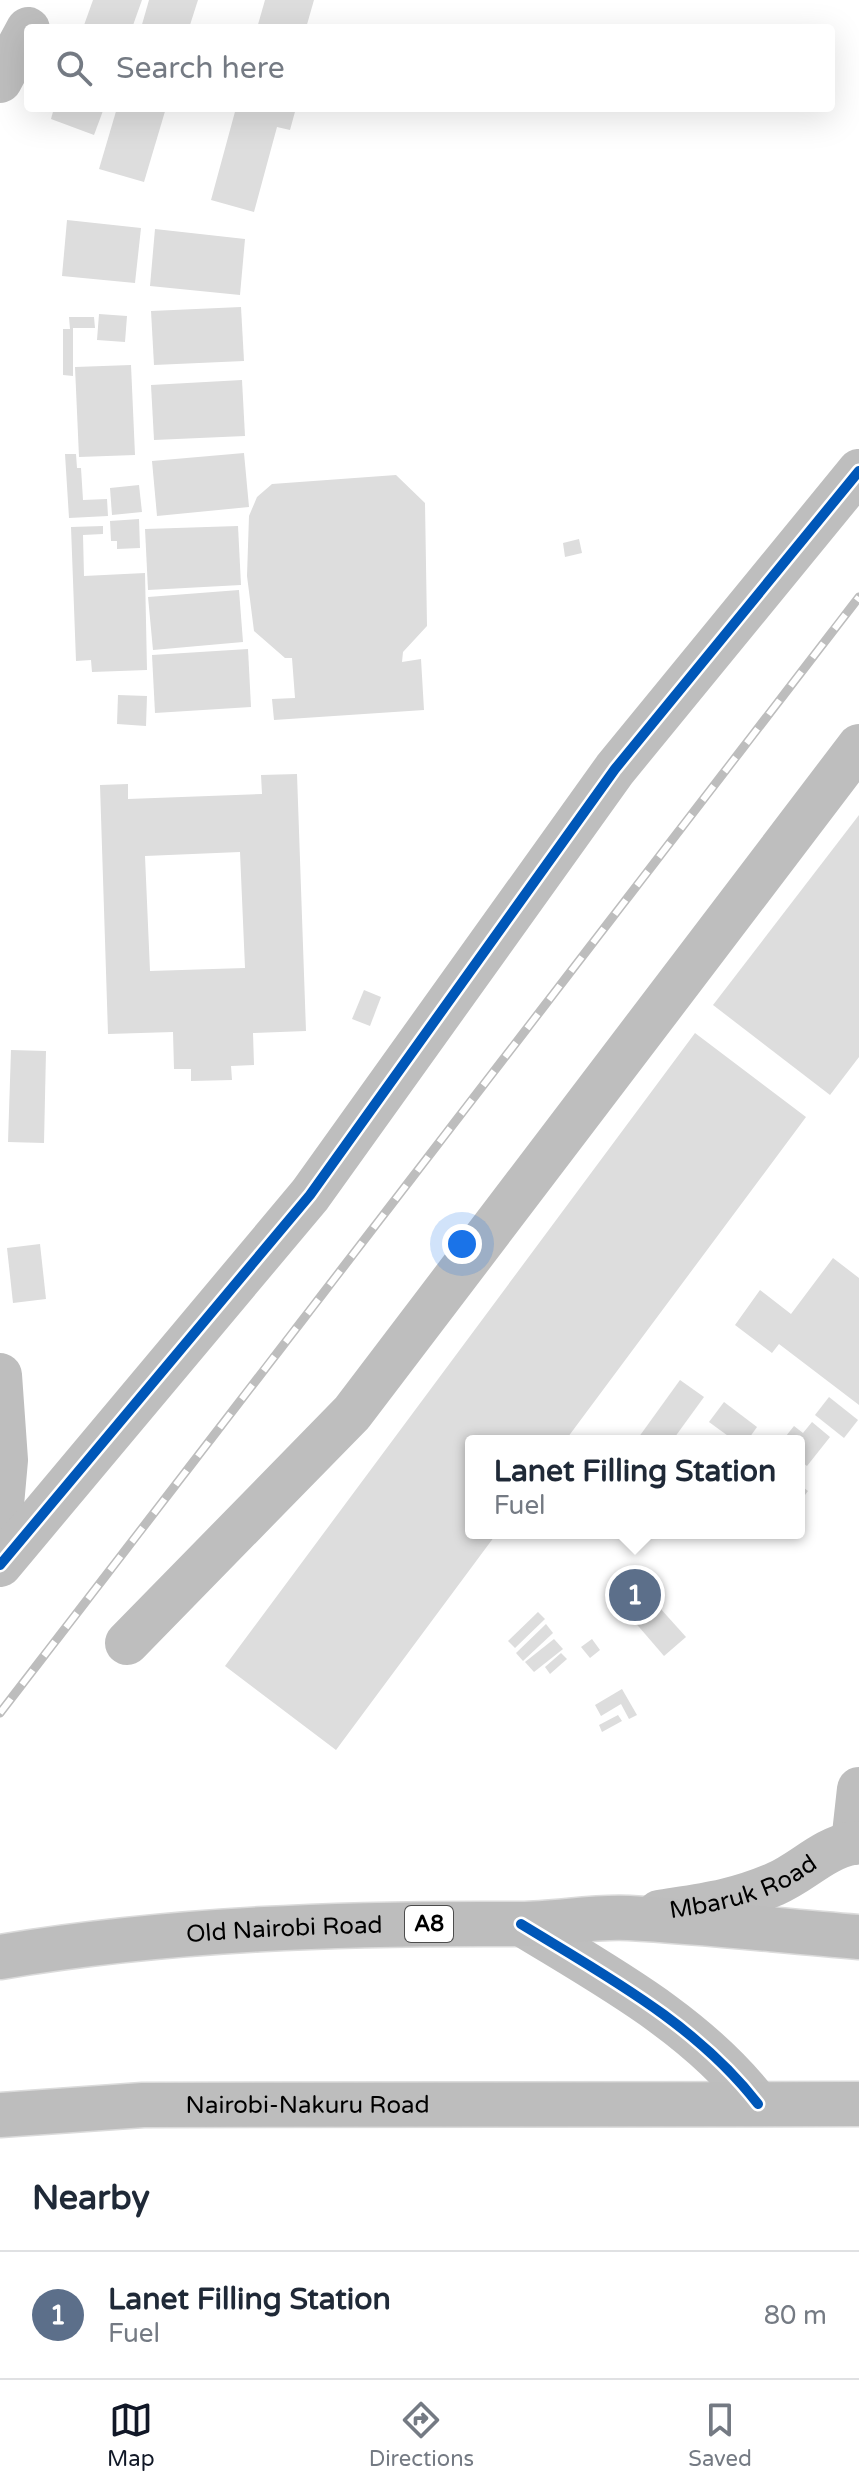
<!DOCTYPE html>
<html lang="en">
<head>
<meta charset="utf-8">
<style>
  body { margin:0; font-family:"Varela Round",sans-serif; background:#f6f6f7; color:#1f2937 }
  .you { position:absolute; left:462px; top:1244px; width:28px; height:28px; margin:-20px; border:6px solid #fff; border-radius:50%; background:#1a73e8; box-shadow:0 0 0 12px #1a73e833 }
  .badge { display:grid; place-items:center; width:52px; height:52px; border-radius:50%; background:#111827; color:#fff; font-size:26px; font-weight:700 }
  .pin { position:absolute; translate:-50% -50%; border:4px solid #fff; box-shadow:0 2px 8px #0006 }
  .popup { position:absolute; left:465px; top:1435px; width:340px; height:104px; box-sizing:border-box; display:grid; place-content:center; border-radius:8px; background:#fff; filter:drop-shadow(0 2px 6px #0005); font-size:26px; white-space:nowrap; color:#747a83 }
  .popup b { font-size:30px; color:#1f2937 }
  .popup::after { content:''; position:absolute; left:50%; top:100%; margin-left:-16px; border:16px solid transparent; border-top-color:#fff }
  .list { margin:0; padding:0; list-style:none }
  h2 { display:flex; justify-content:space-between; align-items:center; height:104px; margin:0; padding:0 32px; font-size:34px }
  h2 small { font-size:26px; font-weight:400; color:#747a83 }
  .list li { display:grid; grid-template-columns:52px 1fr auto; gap:24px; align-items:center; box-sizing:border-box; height:128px; padding:0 32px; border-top:2px solid #e0e1e3 }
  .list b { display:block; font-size:30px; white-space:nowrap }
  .list p { margin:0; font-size:26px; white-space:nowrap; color:#747a83 }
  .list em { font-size:26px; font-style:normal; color:#747a83 }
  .icon { flex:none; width:44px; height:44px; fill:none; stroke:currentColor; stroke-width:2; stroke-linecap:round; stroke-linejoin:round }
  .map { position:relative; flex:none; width:859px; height:2146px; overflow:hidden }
  .search { position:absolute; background:#fff; box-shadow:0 8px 32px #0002; left:24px; right:24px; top:24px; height:88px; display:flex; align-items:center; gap:20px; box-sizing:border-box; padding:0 28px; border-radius:8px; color:#747a83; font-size:30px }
  .sheet { height:232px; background:#fff }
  nav { display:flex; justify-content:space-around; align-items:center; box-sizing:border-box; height:112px; border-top:2px solid #e0e1e3; background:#fff; font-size:22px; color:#747a83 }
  nav a { display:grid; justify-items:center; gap:4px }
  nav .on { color:#111827 }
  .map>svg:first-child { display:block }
  .building { fill:#ddd; fill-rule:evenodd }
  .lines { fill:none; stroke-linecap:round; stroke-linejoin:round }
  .highway-casing { stroke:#dbdbdb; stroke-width:47 }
  .minor { stroke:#bebebe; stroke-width:44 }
  .highway { stroke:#bdbdbd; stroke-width:44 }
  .rail-casing { stroke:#bdbdbd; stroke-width:9 }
  .rail { stroke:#fff; stroke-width:6; stroke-dasharray:18; stroke-linecap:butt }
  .cycleway-casing { stroke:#fff; stroke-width:15 }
  .cycleway { stroke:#0057b8; stroke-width:10 }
  .labels { text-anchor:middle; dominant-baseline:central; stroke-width:7; stroke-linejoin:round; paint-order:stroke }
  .shield { fill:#fff; stroke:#4c4c4c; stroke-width:2 }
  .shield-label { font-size:22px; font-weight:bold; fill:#000 }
  .street-label { font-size:24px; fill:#000; stroke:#fff }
</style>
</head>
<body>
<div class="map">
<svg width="859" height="2146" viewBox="0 0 859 2146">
  <rect width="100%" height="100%" fill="#fff"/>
  <g class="building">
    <polygon points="93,0 142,0 132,28 83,28"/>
    <polygon points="149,0 198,0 189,28 141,28"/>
    <polygon points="265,0 314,0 306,28 257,28"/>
    <polygon points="54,108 104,108 94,135 51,119"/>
    <polygon points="117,108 166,108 144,182 99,169"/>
    <polygon points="236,108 296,108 290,130 277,127 254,212 211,200"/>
    <polygon points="67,220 141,228 135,283 62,276"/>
    <polygon points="155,229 245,239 240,295 150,286"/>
    <polygon points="241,307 244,361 154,365 151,311"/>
    <polygon points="99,314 127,316 125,342 97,340"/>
    <polygon points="69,317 94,317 95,328 73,328 73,376 63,375 63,329 70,329"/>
    <polygon points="131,365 135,455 79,457 75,367"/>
    <polygon points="242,380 245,436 154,440 151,385"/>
    <polygon points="244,453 249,507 157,516 152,461"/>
    <polygon points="65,454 76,454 77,468 81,468 83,500 107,499 108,516 69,518"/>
    <polygon points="396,475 425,503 427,626 403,652 402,662 421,659 424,710 274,720 272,699 295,698 292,658 285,658 254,631 247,576 249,516 257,497 272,484"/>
    <polygon points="139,485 142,512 112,515 110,488"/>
    <polygon points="139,519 140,548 117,549 117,541 111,541 110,521"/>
    <polygon points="103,526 103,534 83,535 84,576 145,573 147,670 92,672 91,660 76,661 71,527"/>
    <polygon points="238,526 241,585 148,590 145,529"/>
    <polygon points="579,539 582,553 565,557 563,543"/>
    <polygon points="239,590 243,642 153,650 148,597"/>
    <polygon points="248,649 251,707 155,713 152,655"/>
    <polygon points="118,695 147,696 146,726 117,724"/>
    <path d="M 297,774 L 306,1031 L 253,1033 L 254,1065 L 231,1066 L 232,1080 L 191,1081 L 191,1069 L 174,1069 L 173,1032 L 108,1034 L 100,785 L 128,784 L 128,799 L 262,794 L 261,775 ZM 240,852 L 245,968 L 150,971 L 145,856 Z"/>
    <polygon points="859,815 859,1057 830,1095 713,1005"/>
    <polygon points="364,990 381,997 370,1026 352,1019"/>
    <polygon points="695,1033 806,1117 565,1441 471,1441 471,1533 497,1533 336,1750 225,1666"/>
    <polygon points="11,1050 46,1051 44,1143 8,1142"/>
    <polygon points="40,1244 46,1299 13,1303 7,1248"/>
    <polygon points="833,1258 859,1278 859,1405 779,1344 772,1353 735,1325 760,1290 791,1314"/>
    <polygon points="680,1380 704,1397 672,1441 636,1441"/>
    <polygon points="829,1397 858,1420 844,1438 815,1415"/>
    <polygon points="724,1402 757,1427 747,1441 735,1441 709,1422"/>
    <polygon points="812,1422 830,1437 807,1466 799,1460 799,1441 782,1441 794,1426 803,1433"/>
    <polygon points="799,1484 808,1491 799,1503"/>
    <polygon points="641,1587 686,1637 664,1656 621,1606"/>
    <polygon points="538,1612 545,1619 515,1648 508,1641"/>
    <polygon points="546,1624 553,1633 523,1661 516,1653"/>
    <polygon points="554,1639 563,1649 534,1672 525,1662"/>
    <polygon points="592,1639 600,1650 590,1658 581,1647"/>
    <polygon points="561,1653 567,1659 550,1674 545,1667"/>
    <polygon points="622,1689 637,1715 629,1719 621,1704 601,1716 595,1705"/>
    <polygon points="618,1715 622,1721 602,1732 599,1725"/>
  </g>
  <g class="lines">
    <defs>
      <g id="highway">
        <path id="s2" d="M 0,1957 C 172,1928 346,1923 520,1924 C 556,1924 593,1916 629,1918 C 706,1922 782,1931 859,1937"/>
        <path id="s3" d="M 0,2115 L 143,2105 L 859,2104"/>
      </g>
    </defs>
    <use href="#highway" class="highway-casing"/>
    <g class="minor">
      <polyline points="0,81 28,29"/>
      <polyline points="0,1375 6,1460 0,1527"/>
      <polyline points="0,1565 310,1195 615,769 859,471"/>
      <polyline points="127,1643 352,1413 859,746"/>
      <polyline points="853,1843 859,1789"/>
      <path id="s1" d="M 659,1912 C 703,1905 733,1902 775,1884 C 803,1872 822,1849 853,1843"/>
      <path d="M 521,1924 C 606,1976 696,2024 758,2104"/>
    </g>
    <use href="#highway" class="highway"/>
    <defs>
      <polyline id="rail" points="0,1713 859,597"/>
    </defs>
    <use href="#rail" class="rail-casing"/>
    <use href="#rail" class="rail"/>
    <defs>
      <g id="cycleway">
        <polyline points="0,1565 310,1195 615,769 859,471"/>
        <path d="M 521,1924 C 606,1976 696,2024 758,2104"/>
      </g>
    </defs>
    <use href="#cycleway" class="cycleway-casing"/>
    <use href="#cycleway" class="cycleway"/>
  </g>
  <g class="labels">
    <rect class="shield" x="405" y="1906" width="48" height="36" rx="6"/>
    <g class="shield-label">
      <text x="429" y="1924">A8</text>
    </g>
    <g class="street-label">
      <text stroke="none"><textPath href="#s1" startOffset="88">Mbaruk Road</textPath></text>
      <text stroke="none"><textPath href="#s2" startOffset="286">Old Nairobi Road</textPath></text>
      <text stroke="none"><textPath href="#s3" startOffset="308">Nairobi-Nakuru Road</textPath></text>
    </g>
  </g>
</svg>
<div class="you"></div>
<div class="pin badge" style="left:635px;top:1595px;background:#5c6f8a">1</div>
<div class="popup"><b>Lanet Filling Station</b>Fuel</div>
<div class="search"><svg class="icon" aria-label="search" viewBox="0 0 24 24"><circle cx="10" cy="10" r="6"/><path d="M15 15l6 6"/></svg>Search here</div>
</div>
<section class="sheet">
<h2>Nearby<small></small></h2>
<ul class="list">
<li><span class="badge" style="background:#5c6f8a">1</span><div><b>Lanet Filling Station</b><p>Fuel</p></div><em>80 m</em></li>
</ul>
</section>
<nav>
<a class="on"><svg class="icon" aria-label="map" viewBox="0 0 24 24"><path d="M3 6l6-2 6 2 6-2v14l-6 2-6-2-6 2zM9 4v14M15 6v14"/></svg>Map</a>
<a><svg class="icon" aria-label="directions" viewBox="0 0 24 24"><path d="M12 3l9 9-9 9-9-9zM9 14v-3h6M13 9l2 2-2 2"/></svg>Directions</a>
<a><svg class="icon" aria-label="saved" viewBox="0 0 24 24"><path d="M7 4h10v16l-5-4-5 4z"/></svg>Saved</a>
</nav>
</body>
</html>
